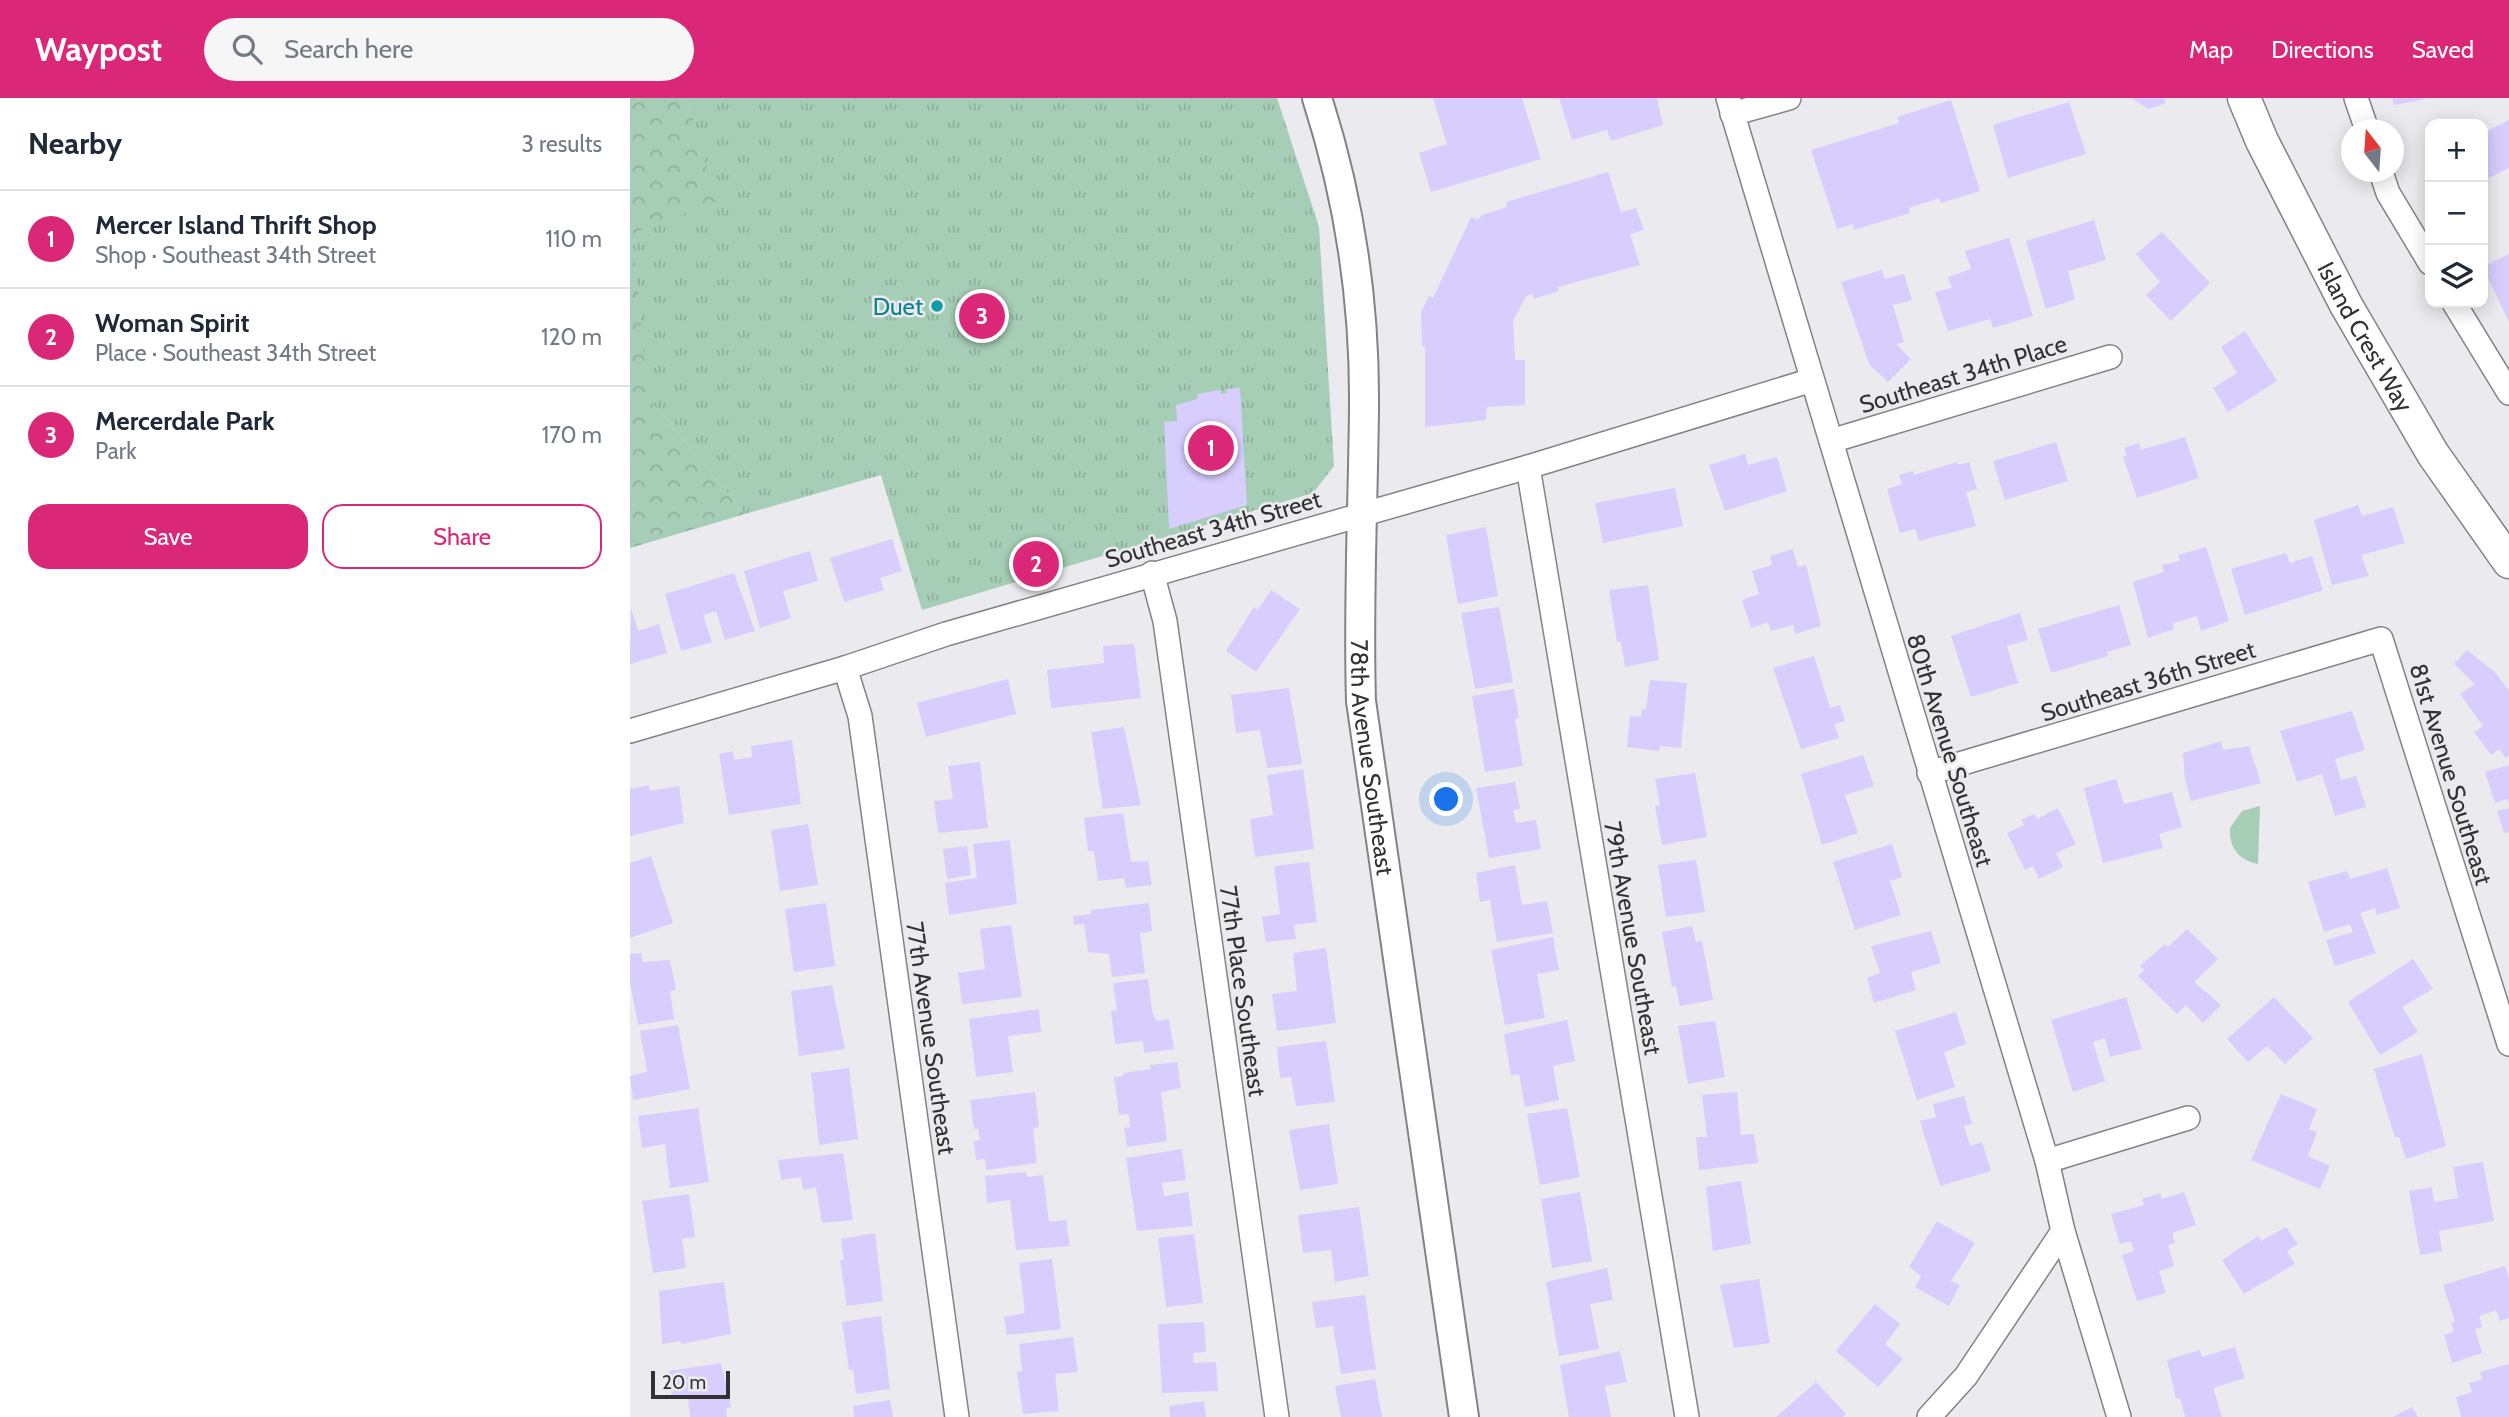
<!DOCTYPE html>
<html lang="en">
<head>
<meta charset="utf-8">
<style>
  body { margin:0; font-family:Cabin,sans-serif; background:#f6f6f7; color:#1f2937 }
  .controls { position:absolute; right:21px; top:21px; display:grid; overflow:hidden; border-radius:14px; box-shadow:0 4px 18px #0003 }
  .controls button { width:63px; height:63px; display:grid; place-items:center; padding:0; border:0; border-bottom:2px solid #e0e1e3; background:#fff; color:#1f2937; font:35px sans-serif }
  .compass { position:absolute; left:1711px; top:21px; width:63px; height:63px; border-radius:50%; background:#fff; box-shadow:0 4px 18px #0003; rotate:343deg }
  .scale { position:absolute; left:21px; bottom:18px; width:79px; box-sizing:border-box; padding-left:7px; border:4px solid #323234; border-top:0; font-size:19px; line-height:24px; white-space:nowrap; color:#323234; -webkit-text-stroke:5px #ebeaee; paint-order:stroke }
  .you { position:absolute; left:817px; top:702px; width:24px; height:24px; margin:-18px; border:5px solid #fff; border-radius:50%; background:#1a73e8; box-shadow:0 0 0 10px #1a73e833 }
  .badge { display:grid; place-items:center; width:46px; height:46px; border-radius:50%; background:#db2777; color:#fff; font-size:23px; font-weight:700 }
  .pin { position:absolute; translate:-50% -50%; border:4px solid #fff; box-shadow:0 2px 7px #0006 }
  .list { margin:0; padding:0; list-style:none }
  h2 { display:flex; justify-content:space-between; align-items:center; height:91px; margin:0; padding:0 28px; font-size:30px }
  h2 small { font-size:23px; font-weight:400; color:#747a83 }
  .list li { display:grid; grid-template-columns:46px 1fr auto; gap:21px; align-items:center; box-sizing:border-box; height:98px; padding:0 28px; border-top:2px solid #e0e1e3 }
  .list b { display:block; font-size:26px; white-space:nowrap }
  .list p { margin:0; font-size:23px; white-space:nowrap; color:#747a83 }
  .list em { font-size:23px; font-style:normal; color:#747a83 }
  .actions { display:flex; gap:14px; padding:21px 28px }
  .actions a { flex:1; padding:16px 0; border:2px solid #db2777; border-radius:21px; text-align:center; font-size:24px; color:#db2777 }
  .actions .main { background:#db2777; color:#fff }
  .icon { flex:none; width:38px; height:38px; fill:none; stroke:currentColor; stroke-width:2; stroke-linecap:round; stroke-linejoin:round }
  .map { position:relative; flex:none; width:1879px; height:1319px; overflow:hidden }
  header { display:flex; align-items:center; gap:42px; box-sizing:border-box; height:98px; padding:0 35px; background:#db2777; color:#fff }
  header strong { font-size:33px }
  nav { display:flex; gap:38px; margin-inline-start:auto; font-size:24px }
  .search { width:490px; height:63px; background:#f6f6f7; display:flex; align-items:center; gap:18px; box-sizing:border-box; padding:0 24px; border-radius:38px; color:#747a83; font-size:26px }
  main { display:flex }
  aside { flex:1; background:#fff }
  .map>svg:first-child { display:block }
  .grass { fill:#a6cdb5 }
  .forest { fill:url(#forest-crowns) }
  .park { fill:url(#park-tufts) }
  .building { fill:#d7cefe }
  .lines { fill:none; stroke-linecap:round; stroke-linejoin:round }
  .minor-casing { stroke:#838386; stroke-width:26 }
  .tertiary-casing { stroke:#838386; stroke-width:32 }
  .secondary-casing { stroke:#838386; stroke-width:35 }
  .minor { stroke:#fff; stroke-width:23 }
  .tertiary { stroke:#fff; stroke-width:28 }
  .secondary { stroke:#fff; stroke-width:32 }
  .culture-dot { fill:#0f9aa8; stroke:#ebeaee; stroke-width:2.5 }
  .labels { text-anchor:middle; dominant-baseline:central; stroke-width:5; stroke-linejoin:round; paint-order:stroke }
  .culture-label { font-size:24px; fill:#0d838f; stroke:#ebeaee; text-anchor:end }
  .street-label { font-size:24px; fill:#323234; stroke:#ebeaee }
</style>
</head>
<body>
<header>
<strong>Waypost</strong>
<div class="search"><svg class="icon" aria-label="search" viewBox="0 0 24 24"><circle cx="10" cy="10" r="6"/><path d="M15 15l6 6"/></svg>Search here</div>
<nav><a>Map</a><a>Directions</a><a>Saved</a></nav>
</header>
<main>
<aside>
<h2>Nearby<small>3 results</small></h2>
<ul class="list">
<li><span class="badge">1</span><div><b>Mercer Island Thrift Shop</b><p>Shop · Southeast 34th Street</p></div><em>110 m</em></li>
<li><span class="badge">2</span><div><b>Woman Spirit</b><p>Place · Southeast 34th Street</p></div><em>120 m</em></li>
<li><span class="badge">3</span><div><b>Mercerdale Park</b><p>Park</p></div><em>170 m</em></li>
</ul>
<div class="actions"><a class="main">Save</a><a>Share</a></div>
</aside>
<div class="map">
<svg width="1879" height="1319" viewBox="0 0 1879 1319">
  <defs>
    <pattern id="forest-crowns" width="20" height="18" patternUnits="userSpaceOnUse" patternTransform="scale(1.75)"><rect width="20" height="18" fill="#a6cdb5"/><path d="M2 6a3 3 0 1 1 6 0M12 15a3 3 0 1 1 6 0" fill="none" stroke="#8fb09c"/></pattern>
    <pattern id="park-tufts" width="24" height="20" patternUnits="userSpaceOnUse" patternTransform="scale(1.75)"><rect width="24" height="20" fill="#a6cdb5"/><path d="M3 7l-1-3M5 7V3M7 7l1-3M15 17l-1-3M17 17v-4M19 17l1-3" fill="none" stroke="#8fb09c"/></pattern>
  </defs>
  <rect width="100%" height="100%" fill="#ebeaee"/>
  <path class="grass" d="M 1630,708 L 1628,766 C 1609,762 1599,750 1600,730 L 1612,713 Z"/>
  <polygon class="forest" points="0,0 57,0 87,103 18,300 115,416 0,450"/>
  <polygon class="park" points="57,0 647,0 689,129 704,368 683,395 292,512 251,377 115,416 18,300 2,136 86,103"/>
  <g class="building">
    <polygon points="803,0 892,0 911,61 801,94 789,55 817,46"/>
    <polygon points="929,0 1027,0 1033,27 981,43 977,32 942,42"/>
    <polygon points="1501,0 1534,0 1536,5 1519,11"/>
    <polygon points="1762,0 1795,0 1795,1 1764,7"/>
    <polygon points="1321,2 1350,93 1311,105 1309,100 1279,110 1280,115 1224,132 1223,126 1207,131 1181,52 1269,25 1267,19"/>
    <polygon points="1439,4 1456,56 1378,80 1363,27"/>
    <polygon points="1879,22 1879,70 1853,83 1853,35"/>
    <polygon points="978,74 991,114 1006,110 1014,132 1000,136 1010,167 928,189 929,193 904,201 903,196 896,198 883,223 885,262 895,262 895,307 857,309 856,322 795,329 795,248 792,248 791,214 799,198 803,200 841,119 848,122 852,117 877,109 876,104"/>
    <polygon points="1464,122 1476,162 1438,173 1445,201 1416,211 1396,143"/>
    <polygon points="1532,134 1580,185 1541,223 1516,197 1530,184 1506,156"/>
    <polygon points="1379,140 1403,218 1363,230 1360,221 1318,233 1305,194 1322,190 1318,179 1341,171 1335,153"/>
    <polygon points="1879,156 1879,224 1853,169"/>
    <polygon points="1252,172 1255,181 1274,176 1282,202 1263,207 1274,244 1266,246 1281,261 1258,284 1239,266 1211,184"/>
    <polygon points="1615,233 1647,283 1598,314 1583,290 1607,275 1591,249"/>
    <polygon points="610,290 617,407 539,431 534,324 547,323 546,307 567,301 567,296 590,292 591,296 597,295 596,291"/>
    <polygon points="1555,339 1569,380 1507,400 1493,359 1497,358 1494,350 1509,345 1511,352"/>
    <polygon points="1426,344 1438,383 1375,402 1363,363"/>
    <polygon points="1115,356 1118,367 1147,359 1157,393 1095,413 1079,367"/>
    <polygon points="1327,364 1328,367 1339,364 1347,391 1336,394 1346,428 1289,443 1285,431 1270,435 1257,391 1272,386 1269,377 1283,373 1284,377"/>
    <polygon points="1045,390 1053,428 973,445 965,405"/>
    <polygon points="1728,407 1732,418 1763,409 1775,445 1731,457 1739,478 1702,487 1684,422"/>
    <polygon points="856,429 868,498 828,506 816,437"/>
    <polygon points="262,441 272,473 250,480 254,492 214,504 200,460"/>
    <polygon points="1576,449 1599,523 1571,533 1567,518 1543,525 1544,531 1518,540 1503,484 1534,474 1532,467 1550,463 1548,457"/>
    <polygon points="1163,451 1168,469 1176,467 1191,528 1165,536 1163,527 1141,533 1138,524 1121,530 1112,502 1129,496 1122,473 1142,467 1140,458"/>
    <polygon points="180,453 188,483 153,493 161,520 130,530 114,473"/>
    <polygon points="1656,455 1660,465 1682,458 1693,492 1615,517 1601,471"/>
    <polygon points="104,475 125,533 95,542 86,513 73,517 82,544 51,553 35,496"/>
    <polygon points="1018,487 1029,562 995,569 991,544 987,544 979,492"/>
    <polygon points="641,492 670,511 626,574 596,553 624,509 628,512"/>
    <polygon points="1489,507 1501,547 1477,554 1478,558 1421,575 1408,531"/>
    <polygon points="869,509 883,584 845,591 831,515"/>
    <polygon points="1,510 8,533 29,526 37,555 0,566"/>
    <polygon points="1390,515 1398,542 1377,548 1388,585 1341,599 1321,538"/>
    <polygon points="504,546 511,600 421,610 417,572 474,565 473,548"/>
    <polygon points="1837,552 1865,574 1879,593 1879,657 1876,660 1869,651 1861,657 1844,634 1853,628 1830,596 1845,586 1824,566"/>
    <polygon points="1184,558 1200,610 1210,607 1215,623 1204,626 1209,640 1171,651 1143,570"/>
    <polygon points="378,581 386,616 296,639 287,605"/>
    <polygon points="1020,582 1057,585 1051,650 1030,648 1029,653 997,649 1000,618 1011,619 1012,611 1016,611"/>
    <polygon points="659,590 672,666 637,670 630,632 606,635 601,597"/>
    <polygon points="884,591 889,620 885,621 893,668 855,674 842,598"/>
    <polygon points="1722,613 1735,652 1705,661 1711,682 1726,678 1736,709 1705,718 1692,676 1667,684 1650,633"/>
    <polygon points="494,629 511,707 473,711 461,634"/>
    <polygon points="162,642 171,706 99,717 89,656 103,653 104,662 122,659 121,648"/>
    <polygon points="1591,643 1593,652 1619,648 1631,685 1561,703 1555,682 1553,655"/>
    <polygon points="1233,657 1244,688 1215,697 1228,735 1192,747 1171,676"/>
    <polygon points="350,664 358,730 308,735 304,703 323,701 318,668"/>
    <polygon points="1879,667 1879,706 1877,701 1865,705 1855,674"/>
    <polygon points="673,671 684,751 625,759 620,721 643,717 637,677"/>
    <polygon points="1065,675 1077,739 1032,747 1025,708 1030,707 1025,681"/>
    <polygon points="1486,681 1494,706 1542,694 1552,729 1529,736 1533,750 1473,765 1454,690"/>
    <polygon points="885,684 890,711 883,712 886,725 906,722 911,751 859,760 846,690"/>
    <polygon points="19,687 20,693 49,688 54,725 0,738 0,691"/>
    <polygon points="1428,710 1446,746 1426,755 1433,769 1409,781 1403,768 1395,772 1377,735 1394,727 1391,722 1404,716 1407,721"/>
    <polygon points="1879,710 1879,734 1874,735 1867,713"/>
    <polygon points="493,715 501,764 518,763 522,787 496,790 494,780 468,783 464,753 458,753 454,720"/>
    <polygon points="178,726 188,787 150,793 141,732"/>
    <polygon points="380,742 387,806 319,817 315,785 347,780 343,746"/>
    <polygon points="1262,746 1272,779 1260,783 1271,817 1225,832 1203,764"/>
    <polygon points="337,748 341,777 317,781 313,751"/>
    <polygon points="21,758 43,825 0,840 0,765"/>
    <polygon points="1066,762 1075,814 1036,819 1028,767"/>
    <polygon points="679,764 687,824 664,827 666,841 636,844 632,819 650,816 644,768"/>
    <polygon points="885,767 892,807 917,803 923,835 867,844 860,802 850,804 846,775"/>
    <polygon points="1757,770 1770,810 1747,817 1745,810 1730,815 1746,855 1705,868 1696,842 1723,834 1720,826 1694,834 1678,784 1717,773 1720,781"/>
    <polygon points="196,805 205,868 164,874 155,811"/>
    <polygon points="519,805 522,833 510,835 515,875 482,879 479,856 458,854 454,826 444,827 443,818 461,816 461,812"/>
    <polygon points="381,827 392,899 332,906 328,875 355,871 350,831"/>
    <polygon points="1062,828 1066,844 1072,843 1083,902 1050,908 1046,888 1042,889 1032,834"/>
    <polygon points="1557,831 1588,861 1564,884 1591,907 1573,925 1556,907 1547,916 1508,878 1514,872 1510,868 1535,846 1538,849"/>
    <polygon points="1301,833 1311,865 1281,874 1286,892 1244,905 1237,880 1250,875 1241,848"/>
    <polygon points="923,839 929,872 907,876 915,920 875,927 861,852"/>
    <polygon points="696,850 706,925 647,933 642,896 667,893 663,855"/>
    <polygon points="11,855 13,864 40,862 46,892 40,893 44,921 8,927 0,884 0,856"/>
    <polygon points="1783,861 1803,891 1772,909 1788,934 1750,957 1718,904"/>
    <polygon points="518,881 522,913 526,923 539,921 544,951 514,955 513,943 485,946 481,913 487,912 483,885"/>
    <polygon points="202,887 215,951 169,958 161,893"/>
    <polygon points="1496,899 1512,951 1480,959 1475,940 1463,944 1475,983 1443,994 1421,922"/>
    <polygon points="1644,899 1683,940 1655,966 1637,948 1618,964 1597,941"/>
    <polygon points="409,911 411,934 378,938 383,974 346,979 339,921"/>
    <polygon points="1326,914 1336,946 1314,954 1325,989 1287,1002 1265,933"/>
    <polygon points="937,922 945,963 923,968 929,1002 895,1009 889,976 881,978 874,936"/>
    <polygon points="1085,923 1095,979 1058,986 1048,928"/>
    <polygon points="48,927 60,991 3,1002 0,978 17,974 10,933"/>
    <polygon points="696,943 705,1004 666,1008 661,979 650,980 647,949"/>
    <polygon points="1792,956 1816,1048 1776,1061 1769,1039 1765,1040 1744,971"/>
    <polygon points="547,964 551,990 531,994 537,1043 497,1049 494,1030 500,1029 499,1016 489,1017 484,979 493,978 493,975 521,971 520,967"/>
    <polygon points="219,970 228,1041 189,1047 181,975"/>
    <polygon points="405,994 409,1029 403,1030 407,1065 356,1072 355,1061 346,1062 344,1043 350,1042 348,1031 344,1031 340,1002"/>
    <polygon points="1107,994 1111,1037 1124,1036 1128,1065 1069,1072 1066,1039 1077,1039 1072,997"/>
    <polygon points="1651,996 1687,1011 1679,1031 1687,1034 1678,1058 1700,1068 1690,1091 1621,1062"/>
    <polygon points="1334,998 1342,1026 1334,1028 1340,1048 1352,1044 1361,1073 1310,1088 1290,1023 1306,1019 1303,1006"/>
    <polygon points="68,1010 79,1084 40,1090 35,1046 12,1050 8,1018"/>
    <polygon points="937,1010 950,1079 910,1087 897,1016"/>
    <polygon points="699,1026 708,1086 670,1092 659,1032"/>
    <polygon points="552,1051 556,1082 532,1085 534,1098 558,1094 563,1128 507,1133 496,1060"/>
    <polygon points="213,1055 223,1122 192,1125 186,1089 173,1092 171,1079 151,1082 148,1062"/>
    <polygon points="1853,1064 1864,1123 1809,1133 1812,1153 1790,1157 1779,1093 1802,1089 1804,1104 1828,1100 1823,1069"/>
    <polygon points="396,1074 397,1079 413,1077 419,1124 436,1122 440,1148 386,1152 380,1102 357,1105 355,1078"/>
    <polygon points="1111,1083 1121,1146 1083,1153 1076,1089"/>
    <polygon points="950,1094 962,1163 922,1170 911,1101"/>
    <polygon points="1554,1094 1566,1127 1542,1135 1545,1145 1538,1147 1544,1168 1529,1173 1536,1195 1507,1203 1492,1157 1504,1153 1501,1143 1490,1146 1481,1116 1514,1107 1512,1101 1530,1095 1532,1101"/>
    <polygon points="59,1096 65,1139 52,1141 56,1170 23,1175 12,1103"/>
    <polygon points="729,1109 739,1178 705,1184 701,1152 673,1155 668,1117"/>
    <polygon points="1307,1123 1345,1145 1321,1183 1330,1187 1319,1208 1285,1189 1291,1178 1279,1169"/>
    <polygon points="1656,1129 1668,1146 1657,1153 1665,1166 1614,1196 1592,1162 1628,1138 1631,1143"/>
    <polygon points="245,1135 253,1203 217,1208 210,1162 214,1162 211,1141"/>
    <polygon points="564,1136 573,1205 536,1209 528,1140"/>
    <polygon points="422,1161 431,1231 377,1237 374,1219 395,1215 389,1165"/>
    <polygon points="1875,1168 1879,1180 1879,1220 1870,1223 1866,1212 1849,1218 1852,1229 1845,1231 1852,1255 1822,1265 1814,1237 1824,1234 1821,1225 1825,1223 1813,1187"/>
    <polygon points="977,1170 983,1202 960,1206 969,1251 929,1258 916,1184"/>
    <polygon points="1129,1181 1140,1245 1104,1250 1090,1187"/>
    <polygon points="94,1184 101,1236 51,1246 51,1243 32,1246 29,1193"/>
    <polygon points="735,1197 746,1271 711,1276 703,1228 686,1230 682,1204"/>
    <polygon points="1245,1206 1270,1226 1255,1246 1273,1261 1248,1289 1206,1253"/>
    <polygon points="251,1218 260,1291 226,1296 223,1271 219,1272 212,1224"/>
    <polygon points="574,1224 576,1254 563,1255 564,1265 586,1264 588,1293 532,1295 528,1226"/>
    <polygon points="443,1239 448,1274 425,1276 429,1313 393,1316 387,1274 392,1273 389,1246"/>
    <polygon points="1605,1249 1615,1280 1583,1290 1592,1319 1555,1319 1550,1300 1546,1301 1537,1262 1570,1252 1572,1259"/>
    <polygon points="990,1253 997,1284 975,1288 981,1319 939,1319 930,1267"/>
    <polygon points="91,1265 101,1309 96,1310 97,1319 60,1319 58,1300 42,1301 39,1273"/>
    <polygon points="1879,1266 1879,1319 1831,1319 1826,1299 1842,1294 1839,1285 1853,1281 1850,1274"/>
    <polygon points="745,1281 752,1319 711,1319 705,1288"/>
    <polygon points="1186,1284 1216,1316 1213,1319 1146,1319"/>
    <polygon points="260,1302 263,1319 224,1319 223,1308"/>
    <polygon points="574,1303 576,1319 540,1319 539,1308"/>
    <polygon points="1782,1309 1788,1319 1763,1319"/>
  </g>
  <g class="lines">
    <defs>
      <g id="minor">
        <polyline points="1098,0 1417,1063 1433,1133 1489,1319"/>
        <polyline points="1726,0 1737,32"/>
        <polyline points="1102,16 1159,0"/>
        <polyline points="1751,74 1758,95 1800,165"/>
        <polyline points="1824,205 1879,295"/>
        <polyline points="1201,343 1480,259"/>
        <polyline points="898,369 1057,1319"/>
        <polyline points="522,475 535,523 647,1319"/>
        <polyline points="215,570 230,618 327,1319"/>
        <polyline points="0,633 215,570 316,536 898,369 1182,282"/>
        <polyline points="1299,675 1751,541 1879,946"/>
        <polyline points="1417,1063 1558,1020"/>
        <polyline points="1299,1319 1336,1278 1433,1133"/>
      </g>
      <g id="tertiary">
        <path id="s1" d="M 687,0 C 719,99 735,206 734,310 C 733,408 728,505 731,603 L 834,1319"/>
      </g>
      <g id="secondary">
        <path id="s2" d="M 1614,0 L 1632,43 L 1716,207 L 1803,356 L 1879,464"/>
      </g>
    </defs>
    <use href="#minor" class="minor-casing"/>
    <use href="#tertiary" class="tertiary-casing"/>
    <use href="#secondary" class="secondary-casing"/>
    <use href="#minor" class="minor"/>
    <use href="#tertiary" class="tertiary"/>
    <use href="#secondary" class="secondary"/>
  </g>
  <circle class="culture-dot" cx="307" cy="208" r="7"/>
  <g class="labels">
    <g class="culture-label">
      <text x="293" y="208">Duet</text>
    </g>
    <g class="street-label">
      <text stroke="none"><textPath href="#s2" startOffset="268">Island Crest Way</textPath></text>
      <text transform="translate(1333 276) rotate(-17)">Southeast 34th Place</text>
      <text transform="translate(583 431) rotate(-16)">Southeast 34th Street</text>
      <text transform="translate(1518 583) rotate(-17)">Southeast 36th Street</text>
      <text transform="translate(1320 652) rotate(73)">80th Avenue Southeast</text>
      <text stroke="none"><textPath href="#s1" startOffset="665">78th Avenue Southeast</textPath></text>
      <text transform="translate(1821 676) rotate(73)">81st Avenue Southeast</text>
      <text transform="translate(1003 840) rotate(80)">79th Avenue Southeast</text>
      <text transform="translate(613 893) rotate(82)">77th Place Southeast</text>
      <text transform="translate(301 940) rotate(82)">77th Avenue Southeast</text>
    </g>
  </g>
</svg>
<div class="controls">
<button>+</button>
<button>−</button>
<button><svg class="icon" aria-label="layers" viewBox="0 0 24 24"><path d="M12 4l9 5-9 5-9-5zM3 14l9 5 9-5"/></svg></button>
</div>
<svg class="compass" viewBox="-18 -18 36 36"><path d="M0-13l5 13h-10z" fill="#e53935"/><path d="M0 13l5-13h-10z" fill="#747a83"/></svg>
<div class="scale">20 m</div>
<div class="you"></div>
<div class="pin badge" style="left:581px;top:350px">1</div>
<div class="pin badge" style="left:406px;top:466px">2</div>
<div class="pin badge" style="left:352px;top:218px">3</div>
</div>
</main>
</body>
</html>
